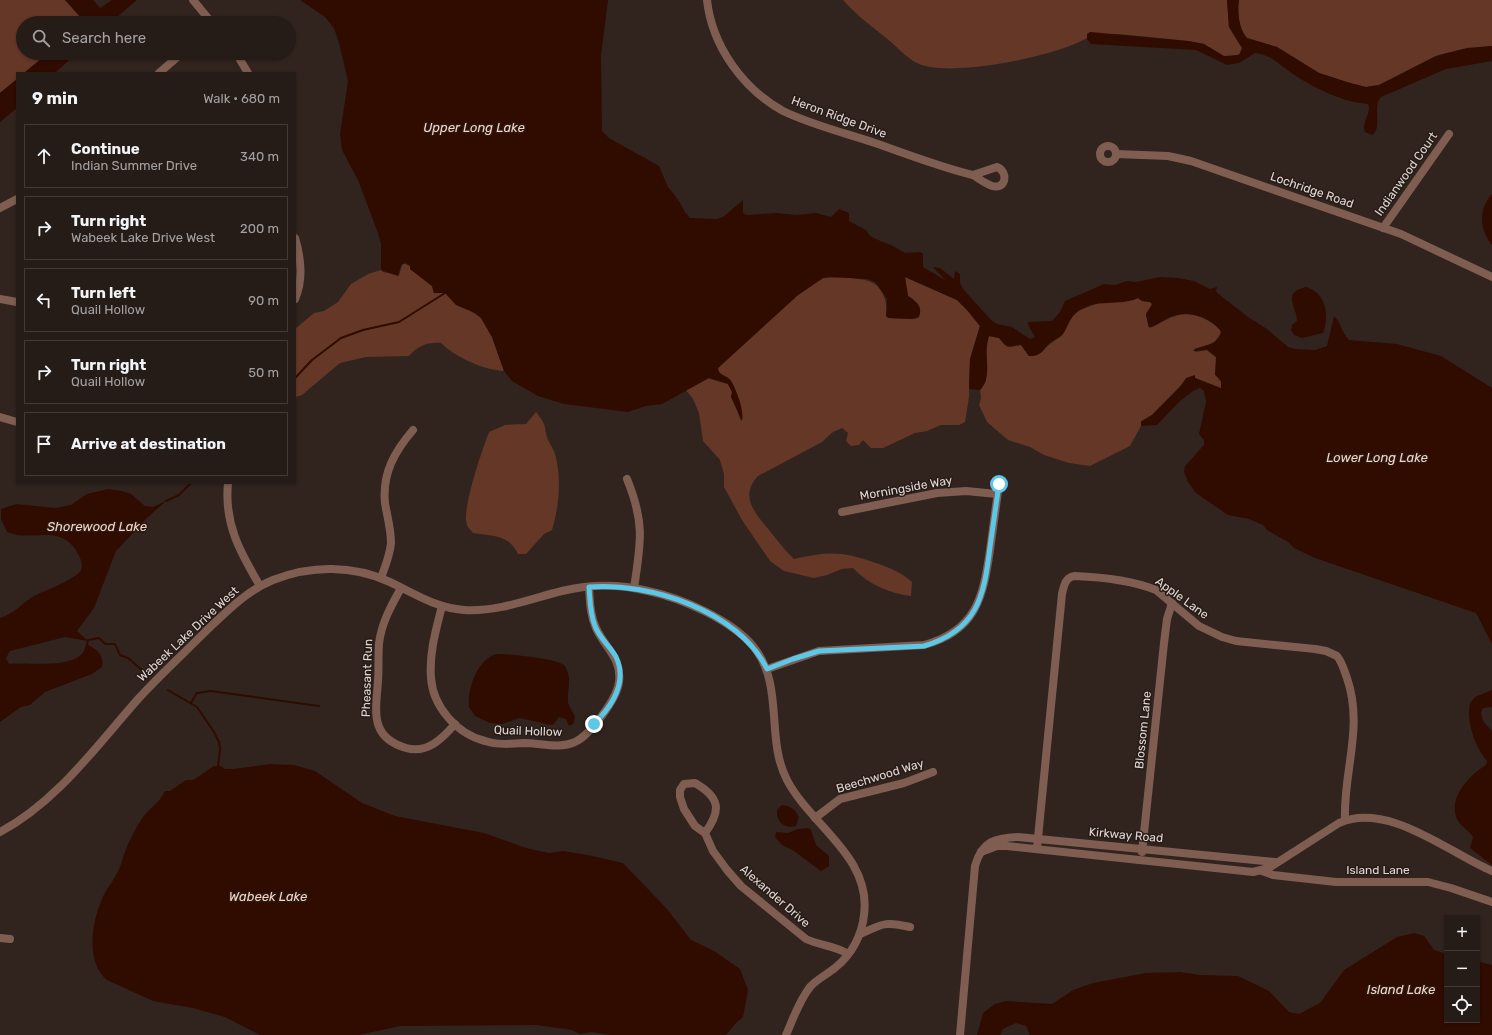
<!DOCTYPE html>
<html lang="en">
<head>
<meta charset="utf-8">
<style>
  body { margin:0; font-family:Rubik,sans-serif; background:#2d2420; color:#f1f3f6 }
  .controls { position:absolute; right:12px; bottom:12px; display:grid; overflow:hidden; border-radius:0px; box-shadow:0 1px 3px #0004 }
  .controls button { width:36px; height:36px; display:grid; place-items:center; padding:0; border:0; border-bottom:1px solid #423936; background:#251b17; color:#f1f3f6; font:20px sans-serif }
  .stop { position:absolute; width:12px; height:12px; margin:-9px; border:3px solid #5dc7e8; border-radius:50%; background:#fff }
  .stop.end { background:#5dc7e8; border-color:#fff; box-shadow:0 1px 4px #0008 }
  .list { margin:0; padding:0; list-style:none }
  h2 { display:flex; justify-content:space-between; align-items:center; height:52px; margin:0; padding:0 16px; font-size:17px }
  h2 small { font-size:13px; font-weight:400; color:#a3a1a1 }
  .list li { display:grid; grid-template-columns:26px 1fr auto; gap:12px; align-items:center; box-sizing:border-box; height:64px; margin:0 8px 8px; padding:0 8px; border:1px solid #423936; border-radius:0px }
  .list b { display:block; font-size:15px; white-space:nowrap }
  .list p { margin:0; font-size:13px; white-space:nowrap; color:#a3a1a1 }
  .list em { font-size:13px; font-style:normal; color:#a3a1a1 }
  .icon { flex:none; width:22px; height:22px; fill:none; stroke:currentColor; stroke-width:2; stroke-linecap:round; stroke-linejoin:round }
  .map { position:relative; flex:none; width:1492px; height:1035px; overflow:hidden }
  .search { position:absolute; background:#251b17; box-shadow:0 1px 3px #0004; left:16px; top:16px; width:280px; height:44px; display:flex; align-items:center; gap:10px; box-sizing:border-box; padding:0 14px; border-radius:22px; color:#a3a1a1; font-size:15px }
  .panel { position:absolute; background:#251b17; box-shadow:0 1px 3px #0004; left:16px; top:72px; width:280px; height:412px; border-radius:0px }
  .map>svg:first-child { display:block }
  .green { fill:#643727 }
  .water { fill:#300b00 }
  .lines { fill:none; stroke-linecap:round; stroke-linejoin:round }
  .stream { stroke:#300b00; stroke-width:2 }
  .minor { stroke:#7f5e51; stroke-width:8 }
  .route { stroke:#5dc7e8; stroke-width:5 }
  .labels { text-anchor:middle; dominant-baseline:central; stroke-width:3; stroke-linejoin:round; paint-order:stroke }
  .street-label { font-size:12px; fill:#e0d7d4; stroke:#271b16 }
  .water-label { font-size:13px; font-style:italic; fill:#fed2c1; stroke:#271b16 }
</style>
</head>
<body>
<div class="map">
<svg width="1492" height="1035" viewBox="0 0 1492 1035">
  <rect width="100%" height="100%" fill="#31241f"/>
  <g class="green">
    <polygon points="0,0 65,0 83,20 81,23 23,23 23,53 48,53 24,73 17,73 17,79 0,93"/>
    <path d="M 843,0 L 1227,0 L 1229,27 L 1242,48 L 1241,54 L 1228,57 L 1223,56 L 1204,44 L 1188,41 L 1119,34 L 1087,36 L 1087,38 C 1057,56 946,80 915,62 C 906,57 898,48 891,42 C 874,28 857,16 843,0 Z"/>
    <path d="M 1239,0 L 1492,0 L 1492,46 C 1472,48 1455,50 1436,56 L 1379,85 L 1366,87 L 1350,83 L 1319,73 L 1277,47 L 1247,38 C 1239,29 1237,12 1239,0 Z"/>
    <path d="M 403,263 L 410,266 L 410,269 L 432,286 L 434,293 L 445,293 L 481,318 L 492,337 L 504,371 C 484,370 455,357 441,343 C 427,342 418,346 409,356 L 366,357 L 340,363 L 302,395 L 295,397 L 295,329 L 314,313 L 324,311 L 338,302 L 351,284 L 368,274 L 381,270 L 383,272 L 399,275 Z"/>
    <path d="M 843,277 C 876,280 885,283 888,318 L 915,319 L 919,317 L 913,299 L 908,296 L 905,277 L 957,300 L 967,310 L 980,326 L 970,359 L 969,397 L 965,422 L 959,425 L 941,425 L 927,431 L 915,433 L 883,448 L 871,448 L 863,440 L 859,445 L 851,446 L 846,441 L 848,433 L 842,428 L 833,432 L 822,442 L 758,476 C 737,498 759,517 773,535 C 780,543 786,552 794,559 C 829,551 842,551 876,563 C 890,568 901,572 912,582 L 911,596 C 889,593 869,585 853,568 L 842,569 L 827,575 L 814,578 L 784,571 L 770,561 L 742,520 L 724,487 L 724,474 L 720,460 L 703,441 L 699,413 L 693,399 L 686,390 L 707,378 L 728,384 L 732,392 L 731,397 L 734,402 L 741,421 C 741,407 738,393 731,381 C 727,375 718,376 718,368 L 798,295 L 823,278 Z"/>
    <path d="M 1138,298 L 1142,301 L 1150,302 L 1153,304 L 1146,313 L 1148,326 L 1150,328 C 1173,317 1182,308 1207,320 C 1213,323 1219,327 1221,333 L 1214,343 L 1195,349 L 1195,352 L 1207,350 L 1216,357 C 1219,370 1210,368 1221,382 L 1221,389 L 1195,378 L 1182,384 L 1152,415 L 1141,421 L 1141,426 L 1130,446 L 1090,466 L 1069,463 L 1044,455 L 1030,447 L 1008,440 L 987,422 L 979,405 L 981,398 L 980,390 L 986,381 L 986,351 L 989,336 L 999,338 C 1008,350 1008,347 1021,345 L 1029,356 L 1034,356 L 1061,336 L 1073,316 L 1078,311 L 1098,303 L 1133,300 Z"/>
    <path d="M 536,412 C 548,427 543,425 548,440 C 550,445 554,449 555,454 C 562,478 559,507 552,530 L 544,534 L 526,554 L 518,554 C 509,534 491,536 473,533 C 471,530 468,528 467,525 C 461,511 483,447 489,432 L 505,425 L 526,424 Z"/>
  </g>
  <g class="water">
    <polygon points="65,0 93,0 100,8 112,0 137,0 110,23 81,23 83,20"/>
    <path d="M 300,0 L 608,0 L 601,56 L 602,131 L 609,138 L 659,166 L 668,187 L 679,201 L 685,212 L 690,218 L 717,219 L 723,217 L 743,200 L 743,213 L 747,215 L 775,213 L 797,215 L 816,213 L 831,217 L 839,209 L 849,213 L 849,221 L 866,230 L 870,236 L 878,240 L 891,245 L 905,253 L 920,252 L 923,254 L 923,267 L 945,280 L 933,267 L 940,268 L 954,279 L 955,271 L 960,274 L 960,283 L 963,289 L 992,321 L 997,324 L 1012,327 L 1030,339 L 1035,337 L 1028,325 L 1028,322 L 1052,321 L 1060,312 L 1065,301 L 1104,284 L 1115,285 L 1127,281 L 1136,282 L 1160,277 L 1178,278 L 1194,281 L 1210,289 L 1217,287 L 1216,292 L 1248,317 L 1267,329 L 1288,347 L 1295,349 L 1315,350 L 1327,346 L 1334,316 C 1341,322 1341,332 1349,340 L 1397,344 L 1441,356 L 1492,388 L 1492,644 L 1476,613 L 1315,558 L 1294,548 L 1288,542 L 1267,530 L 1263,525 L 1249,519 L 1228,515 L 1196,493 L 1188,482 L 1184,472 L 1185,466 L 1204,445 L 1204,440 L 1199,434 L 1206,402 L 1204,391 L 1200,388 L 1193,391 L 1179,402 L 1157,425 L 1141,426 L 1141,422 L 1152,415 L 1180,387 L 1186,378 L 1195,375 L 1195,378 L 1221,388 L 1221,380 L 1215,375 L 1216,357 L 1207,350 L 1193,351 L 1195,349 C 1205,345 1219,345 1221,331 C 1207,315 1185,309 1166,319 C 1160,322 1155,327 1149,327 L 1146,315 L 1152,304 L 1150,302 L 1142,301 L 1138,298 C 1120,307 1094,297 1076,313 C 1069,318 1068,327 1063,334 C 1059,339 1051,340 1048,345 C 1043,351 1039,357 1029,356 L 1021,345 C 1007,346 1009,350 999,338 L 989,336 C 982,351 994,377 980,390 L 969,389 L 970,359 L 980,326 L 967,310 L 957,300 L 905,277 L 908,296 C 916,302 923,305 919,317 L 912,319 L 888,318 L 886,316 L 887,299 L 875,282 L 867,279 L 829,277 L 823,278 L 798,295 L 718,368 C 718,376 727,375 731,381 C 737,392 744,409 742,421 L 731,397 L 732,392 L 728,384 L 709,378 L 662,404 L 646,406 L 628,412 L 564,404 L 538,396 L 512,381 L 504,371 L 492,337 L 481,318 L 475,313 L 456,305 L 445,293 L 434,293 L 432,286 L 410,269 L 410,266 L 406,263 L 401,265 L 398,276 L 381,270 L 381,244 L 378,233 L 358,180 L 342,150 L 340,134 L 348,81 L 339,43 L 334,28 L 325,17 Z"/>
    <path d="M 1227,0 L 1239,0 C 1237,12 1239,29 1247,38 L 1277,47 L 1319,73 L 1350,83 L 1366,87 L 1379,85 L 1436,56 L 1467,48 L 1492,46 L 1492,61 L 1446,69 L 1381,97 C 1372,106 1383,129 1372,135 L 1365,132 C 1361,122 1372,113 1368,104 C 1342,102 1314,88 1293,74 C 1280,66 1271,54 1255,53 L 1239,63 L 1227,65 L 1196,50 L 1091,44 L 1087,39 L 1087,34 L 1090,32 L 1188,41 L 1204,44 L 1224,56 L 1239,55 L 1242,48 L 1229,27 Z"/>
    <polygon points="48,53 77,53 55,73 24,73"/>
    <polygon points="17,79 17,108 0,122 0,93"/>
    <path d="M 1492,194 L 1492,245 C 1479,229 1478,210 1492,194 Z"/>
    <path d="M 1306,287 C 1326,292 1330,316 1323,333 L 1302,338 L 1294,335 L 1291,330 L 1292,325 L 1297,321 C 1297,306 1281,293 1306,287 Z"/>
    <path d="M 108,489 L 122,491 L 131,494 L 145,506 L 153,507 L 166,501 L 147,518 L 116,551 L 94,608 L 77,631 L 88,641 L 65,637 L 10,651 L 6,658 L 9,664 C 29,661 83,672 86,644 C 96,648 105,656 102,667 L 92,674 L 45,692 L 30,705 L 21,707 L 0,722 L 0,618 C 14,614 22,603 34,596 C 50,588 68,583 81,571 C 83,565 81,559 78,554 C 61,522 32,543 7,532 L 1,519 L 1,509 L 16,504 L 55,508 L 71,505 L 87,494 Z"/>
    <path d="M 496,654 C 510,654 553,658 564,665 C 573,677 567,689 568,702 C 569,708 573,711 575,717 L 573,724 L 569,726 L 566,719 L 559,717 L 553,725 L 551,725 L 520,718 L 502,724 L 490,723 L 475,716 L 469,707 C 467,689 477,660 496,654 Z"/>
    <path d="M 1492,690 L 1492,707 L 1483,708 L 1481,713 L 1483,721 L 1492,731 L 1492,865 L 1470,848 L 1473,837 C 1469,831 1462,827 1458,821 C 1446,800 1469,775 1486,765 L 1487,761 C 1475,747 1466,722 1470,703 L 1475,697 Z"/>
    <path d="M 270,764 L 294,765 L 315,771 L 362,803 L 395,816 L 484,833 L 526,848 L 549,853 L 563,851 L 588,855 L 623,863 L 667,909 L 691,940 L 714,951 L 740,969 L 748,990 L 743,1017 L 736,1023 L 726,1035 L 610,1035 L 591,1032 L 580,1034 L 572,1030 L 536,1025 L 400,1026 L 359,1035 L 260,1035 L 225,1017 L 193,1008 L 153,1001 L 107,980 C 85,961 92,922 102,899 C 107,887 117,877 121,864 C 126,847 133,832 143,817 C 150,808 161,801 165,791 L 170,791 L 186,780 L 193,780 L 214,766 L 221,766 L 225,769 L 234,769 Z"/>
    <path d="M 782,805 C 791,806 795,809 799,817 L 796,826 C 784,829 776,822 777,810 Z"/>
    <polygon points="808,828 811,830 816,845 829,856 829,866 821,871 794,851 782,845 775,837 776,832 788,833 798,829"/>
    <polygon points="1414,933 1424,936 1434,950 1447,954 1447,1020 1477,1020 1477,961 1492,965 1492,1035 1030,1035 1026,1026 1016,1023 1003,1029 1000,1035 977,1035 983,1013 995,1004 1006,1001 1052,1004 1073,990 1093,983 1146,973 1180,972 1201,975 1238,976 1269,991 1289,1012 1299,1014 1320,1003 1344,970 1397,937"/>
  </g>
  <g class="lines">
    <g class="stream">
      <polyline points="295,378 312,360 341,338 363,330 399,322 445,293"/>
      <polyline points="166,501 179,495 191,483"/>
      <polyline points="87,644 88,640 99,638 105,644 115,644 120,655 128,658 143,671"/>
      <polyline points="168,690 197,707 214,732 219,742 220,749 218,766"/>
      <polyline points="191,703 197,693 211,691 319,706"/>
    </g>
    <g class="minor">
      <polyline points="193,0 212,23"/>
      <path d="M 707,0 C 712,46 743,89 783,111 C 812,125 845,133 875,143 C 907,154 940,167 973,175"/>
      <polyline points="236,53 248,73"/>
      <polyline points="159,73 182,53"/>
      <circle cx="1108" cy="154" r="8"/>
      <polyline points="1116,154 1168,156 1191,161 1401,234 1492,277"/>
      <path d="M 997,167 C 1009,172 1006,190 992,186 C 986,184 979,179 973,175 Z"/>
      <polyline points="0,208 17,199"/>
      <polyline points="1383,228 1449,134"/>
      <path d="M 295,238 C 301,258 304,279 295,299"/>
      <polyline points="0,299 17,302"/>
      <polyline points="0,417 17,422"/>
      <path d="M 627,479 C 645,523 641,542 634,588"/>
      <path d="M 228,483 C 224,524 240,552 260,586"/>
      <polyline points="842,512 937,493 966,491 997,494"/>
      <path d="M 381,578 C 385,567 390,555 391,543 C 391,529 387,516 385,503 C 382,473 395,451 413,430"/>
      <path d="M 401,588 C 391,606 381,624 379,644 C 378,656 379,669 378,681 C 376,711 369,737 406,748 C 427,754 442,739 455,724"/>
      <path d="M 442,606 C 436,630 429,653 431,678 C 433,707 457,734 485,741 C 497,745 511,744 524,743 C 541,743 559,749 575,742 C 590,735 617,699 619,682 C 622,658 605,648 596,628 C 590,615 590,601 589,587"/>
      <path d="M 767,669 L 819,651 L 924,645 C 976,631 983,598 990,550 C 993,528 996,506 999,484"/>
      <polyline points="815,818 840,799 904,783 933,772"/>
      <path d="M 0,832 C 57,802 97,745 139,698 C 160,675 183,654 205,632 C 226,612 246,591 273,580 C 311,565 353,565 390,582 C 415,594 436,608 464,610 C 498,612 530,599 562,591 C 591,584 620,584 648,591 C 682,598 731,620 753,646 C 785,685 765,738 787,780 C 811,826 872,857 864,915 C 862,935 852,954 836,967 C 828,974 817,979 810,987 C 799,1001 793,1019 786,1035"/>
      <path d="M 705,833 C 721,811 721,798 695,783 L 684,784 L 680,790 L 680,797 L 684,809 L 695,826 L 705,833 L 713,851 L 727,870 L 741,886 L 806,939 C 821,946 834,945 848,954"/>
      <path d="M 1037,848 L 1062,594 C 1064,586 1065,577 1075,576 C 1101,577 1131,580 1156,590 L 1199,626 L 1222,637 L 1236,641 L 1315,649 L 1326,651 L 1337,656 C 1342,662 1344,670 1347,678 C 1364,728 1343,771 1345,820"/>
      <path d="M 981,852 L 997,846 L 1007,846 L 1253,872 L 1269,868 L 1339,823 C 1388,801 1449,853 1492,871"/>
      <polyline points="1142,852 1164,643 1167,619 1172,603"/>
      <polyline points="1262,871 1273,875 1336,882 1428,882 1451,888 1492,902"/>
      <path d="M 860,934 C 883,924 884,921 910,927"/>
      <polyline points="0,938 10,939"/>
      <path d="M 960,1035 L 975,866 C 982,841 995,838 1018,837 L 1275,862"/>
    </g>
  </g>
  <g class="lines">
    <path class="route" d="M 594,724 C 611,707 628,682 616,657 C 610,646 600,639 595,626 C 590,614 590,600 589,587 C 649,582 739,611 767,669 L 793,659 L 819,651 L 924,646 C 978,630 984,596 990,547 C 993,526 996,505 999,484"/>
  </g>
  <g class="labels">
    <g class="street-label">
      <text transform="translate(839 117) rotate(20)">Heron Ridge Drive</text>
      <text transform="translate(1406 174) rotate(-55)">Indianwood Court</text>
      <text transform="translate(1312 190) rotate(19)">Lochridge Road</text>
      <text transform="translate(906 488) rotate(-10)">Morningside Way</text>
      <text transform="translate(1182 598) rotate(36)">Apple Lane</text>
      <text transform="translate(188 634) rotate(-43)">Wabeek Lake Drive West</text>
      <text transform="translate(367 678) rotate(-88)">Pheasant Run</text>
      <text transform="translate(1143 730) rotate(-84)">Blossom Lane</text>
      <text transform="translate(528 731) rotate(2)">Quail Hollow</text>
      <text transform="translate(880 776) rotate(-17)">Beechwood Way</text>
      <text transform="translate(1126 835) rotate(5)">Kirkway Road</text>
      <text x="1378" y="870">Island Lane</text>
      <text transform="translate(775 896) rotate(41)">Alexander Drive</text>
    </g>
    <g class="water-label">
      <text x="474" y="127">Upper Long Lake</text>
      <text x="1377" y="457">Lower Long Lake</text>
      <text x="97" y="526">Shorewood Lake</text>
      <text x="268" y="896">Wabeek Lake</text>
      <text x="1401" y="989">Island Lake</text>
    </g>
  </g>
</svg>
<div class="controls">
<button>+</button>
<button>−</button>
<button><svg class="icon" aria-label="locate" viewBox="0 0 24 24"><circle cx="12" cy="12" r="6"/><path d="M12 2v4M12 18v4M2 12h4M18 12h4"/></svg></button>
</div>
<div class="stop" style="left:999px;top:484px"></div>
<div class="stop end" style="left:594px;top:724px"></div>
<div class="search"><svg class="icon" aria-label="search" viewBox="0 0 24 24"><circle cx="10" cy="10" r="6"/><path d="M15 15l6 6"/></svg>Search here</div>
<section class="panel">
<h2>9 min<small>Walk · 680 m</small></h2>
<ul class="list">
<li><svg class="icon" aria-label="ahead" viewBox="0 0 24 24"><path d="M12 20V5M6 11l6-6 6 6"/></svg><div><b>Continue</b><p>Indian Summer Drive</p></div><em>340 m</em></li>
<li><svg class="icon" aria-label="right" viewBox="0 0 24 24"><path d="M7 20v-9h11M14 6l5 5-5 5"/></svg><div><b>Turn right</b><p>Wabeek Lake Drive West</p></div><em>200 m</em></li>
<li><svg class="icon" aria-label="left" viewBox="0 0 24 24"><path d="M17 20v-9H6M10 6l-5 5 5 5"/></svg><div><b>Turn left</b><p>Quail Hollow</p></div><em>90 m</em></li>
<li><svg class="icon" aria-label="right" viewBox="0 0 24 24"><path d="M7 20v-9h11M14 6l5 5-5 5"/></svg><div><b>Turn right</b><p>Quail Hollow</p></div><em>50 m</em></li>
<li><svg class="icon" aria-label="arrive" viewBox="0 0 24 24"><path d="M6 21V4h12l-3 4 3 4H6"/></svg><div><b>Arrive at destination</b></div></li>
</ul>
</section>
</div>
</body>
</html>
